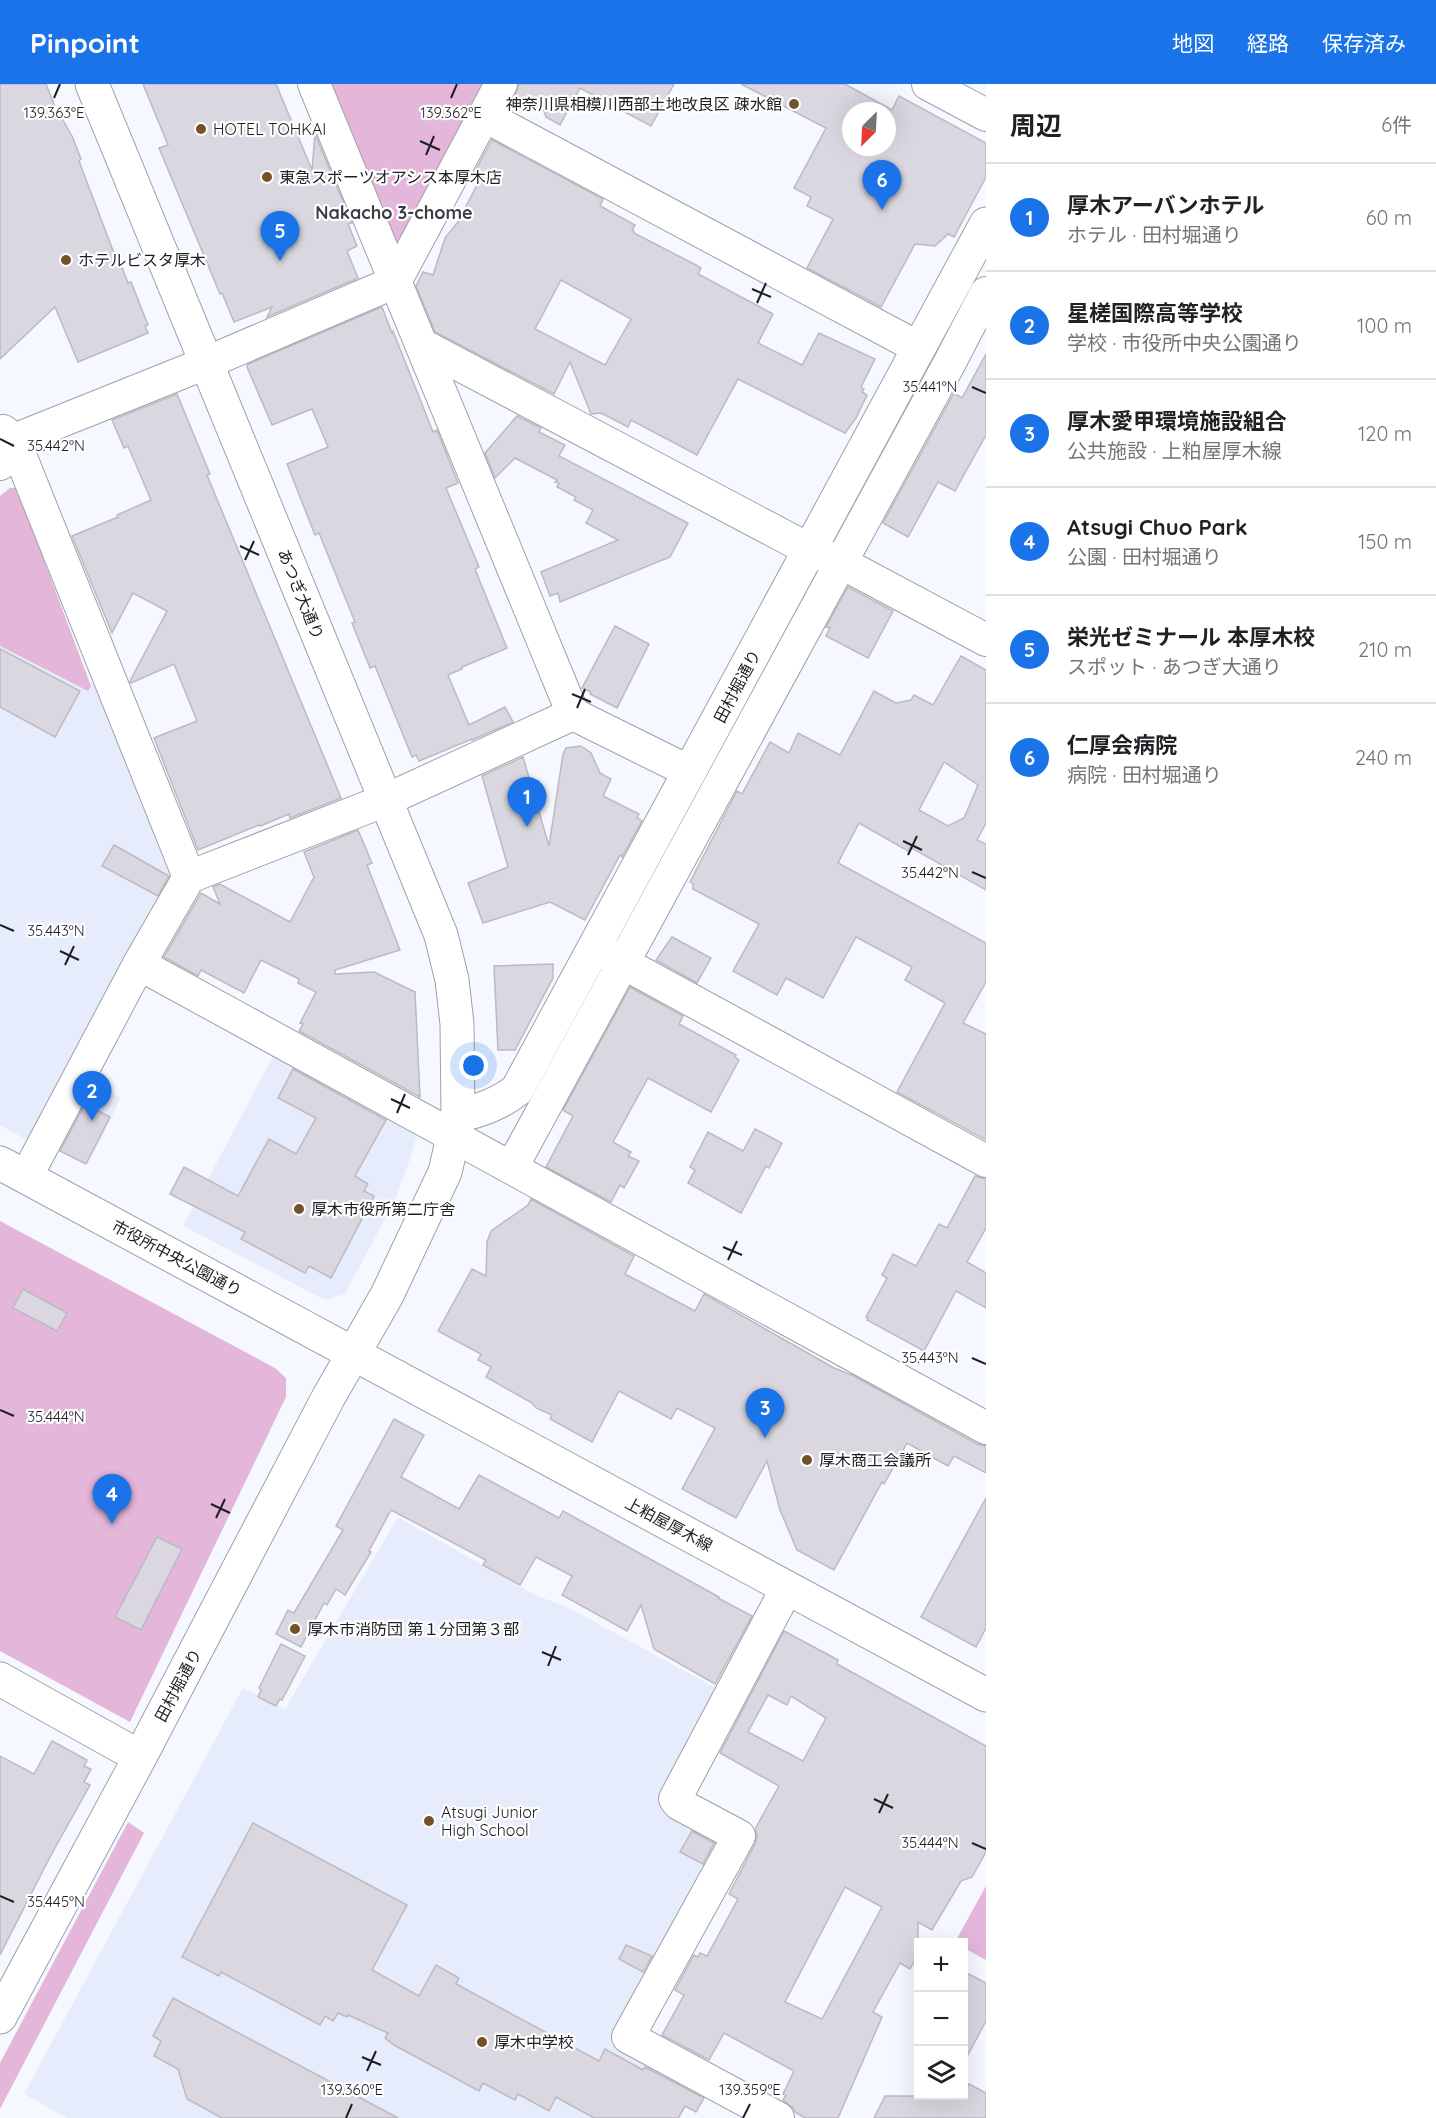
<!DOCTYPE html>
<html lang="ja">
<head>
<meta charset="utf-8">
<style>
  body { margin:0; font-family:Quicksand,"Noto Sans JP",sans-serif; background:#f6f6f6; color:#202124 }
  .controls { position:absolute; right:18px; bottom:18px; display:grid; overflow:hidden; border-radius:0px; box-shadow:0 6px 24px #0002 }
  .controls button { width:54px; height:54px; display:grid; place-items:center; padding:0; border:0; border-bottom:2px solid #e0e0e0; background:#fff; color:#202124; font:30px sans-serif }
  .compass { position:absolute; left:842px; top:18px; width:54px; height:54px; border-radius:50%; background:#fff; box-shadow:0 6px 24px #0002; rotate:204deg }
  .you { position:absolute; left:474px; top:982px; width:21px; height:21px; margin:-15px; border:4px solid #fff; border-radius:50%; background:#1a73e8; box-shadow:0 0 0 9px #1a73e833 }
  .badge { display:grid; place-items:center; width:39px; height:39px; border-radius:50%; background:#1a73e8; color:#fff; font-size:20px; font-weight:700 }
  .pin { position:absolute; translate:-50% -50px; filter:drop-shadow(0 2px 3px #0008) }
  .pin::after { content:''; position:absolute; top:32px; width:21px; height:18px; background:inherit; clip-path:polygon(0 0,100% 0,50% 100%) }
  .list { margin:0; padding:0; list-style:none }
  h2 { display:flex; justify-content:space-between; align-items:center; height:78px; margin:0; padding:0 24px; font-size:26px }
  h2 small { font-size:20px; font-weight:400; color:#757577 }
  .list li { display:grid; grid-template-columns:39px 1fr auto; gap:18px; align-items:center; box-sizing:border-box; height:108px; padding:0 24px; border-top:2px solid #e0e0e0 }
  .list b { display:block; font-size:22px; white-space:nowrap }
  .list p { margin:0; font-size:20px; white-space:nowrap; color:#757577 }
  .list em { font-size:20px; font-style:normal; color:#757577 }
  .icon { flex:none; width:33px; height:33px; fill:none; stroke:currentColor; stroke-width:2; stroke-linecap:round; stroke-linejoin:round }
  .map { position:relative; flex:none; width:986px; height:2034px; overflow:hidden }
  header { display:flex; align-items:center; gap:36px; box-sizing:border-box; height:84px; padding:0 30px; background:#1a73e8; color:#fff }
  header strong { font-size:28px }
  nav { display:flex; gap:33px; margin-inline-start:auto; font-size:21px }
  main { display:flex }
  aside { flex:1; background:#fff }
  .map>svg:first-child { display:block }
  .built { fill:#e6ecfb }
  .green { fill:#e3b6da }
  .building { fill:#dad7e0; stroke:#bcb9c1; stroke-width:1.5; fill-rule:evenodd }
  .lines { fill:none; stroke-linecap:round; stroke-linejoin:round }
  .street-casing { stroke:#9ea1a9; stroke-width:34 }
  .secondary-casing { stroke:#9ea1a9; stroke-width:35 }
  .street { stroke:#fff; stroke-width:32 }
  .secondary { stroke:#fff; stroke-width:33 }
  .ticks { fill:none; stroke:#1e1f22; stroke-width:2 }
  .poi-dot { fill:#735129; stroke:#fff; stroke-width:2 }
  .labels { text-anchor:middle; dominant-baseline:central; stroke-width:4.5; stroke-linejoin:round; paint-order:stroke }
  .poi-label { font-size:16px; fill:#1e1f22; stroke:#fff; text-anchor:start }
  .street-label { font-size:16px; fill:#1e1f22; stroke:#fff }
  .neighbourhood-label { font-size:18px; font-weight:bold; fill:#3b3d44; stroke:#fff }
  .ticks-label { font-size:15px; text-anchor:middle; fill:#1e1f22; stroke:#fff; stroke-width:4.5; stroke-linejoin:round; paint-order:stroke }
</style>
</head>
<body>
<header>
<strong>Pinpoint</strong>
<nav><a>地図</a><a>経路</a><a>保存済み</a></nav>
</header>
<main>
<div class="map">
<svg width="986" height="2034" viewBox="0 0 986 2034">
  <rect width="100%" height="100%" fill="#f6f8ff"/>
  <g class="built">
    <polygon points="0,561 88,606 98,588 177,785 27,1056 0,1041"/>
    <polygon points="278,963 420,1039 411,1072 395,1116 345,1210 325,1216 183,1142"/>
    <polygon points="92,999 121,1014 91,1074 62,1060"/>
    <polygon points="398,1433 535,1511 569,1524 723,1608 660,1721 715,1753 718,1765 611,1961 695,2006 680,2034 67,2034 24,2010 243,1604 285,1625"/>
  </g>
  <g class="green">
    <polygon points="326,0 486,0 402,158 391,158"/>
    <polygon points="10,404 17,404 91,602 88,607 0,562 0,412"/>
    <polygon points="0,1137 275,1284 286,1294 286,1313 130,1638 0,1567"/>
    <polygon points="128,1738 144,1749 0,2025 0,1979"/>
    <polygon points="986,1802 986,1876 964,1864 964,1858 955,1858"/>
  </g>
  <g class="building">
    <polygon points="0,0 46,0 54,20 72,52 81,75 79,77 120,185 122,183 128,199 131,198 148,241 145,242 148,249 78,278 55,223 0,275"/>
    <polygon points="143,0 276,0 312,86 315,50 352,139 348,140 357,162 347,167 358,194 267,233 272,223 234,238 222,209 220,210 159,64 168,61"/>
    <polygon points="519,0 674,0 651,42 580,4 560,41 546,33 544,27 515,11"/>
    <path d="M 741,0 L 845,0 L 892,26 L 899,12 L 986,59 L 986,93 L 954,153 L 948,150 L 935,162 L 915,160 L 881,223 L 807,184 L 833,135 L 807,122 L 811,113 L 794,104 L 826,44 ZM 851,27 L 887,27 L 887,63 L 851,63 Z"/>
    <path d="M 492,56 L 603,115 L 600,122 L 635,141 L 632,146 L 634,147 L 634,149 L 696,181 L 701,184 L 698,190 L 773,230 L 758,259 L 802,281 L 819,249 L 875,275 L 861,303 L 864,305 L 862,308 L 867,311 L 856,334 L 845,349 L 738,295 L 697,371 L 631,336 L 628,343 L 601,329 L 591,330 L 570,278 L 554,310 L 435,248 L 416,202 L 423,188 L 433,191 L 445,154 L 458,138 L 480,95 L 473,91 ZM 561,196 L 631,235 L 605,281 L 535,245 Z"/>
    <polygon points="382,223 392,249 393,247 433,348 437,346 458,399 446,404 479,483 475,485 507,564 462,583 462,585 448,591 469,641 505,623 513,638 472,656 472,655 419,677 416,671 412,673 375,582 370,584 352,539 355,538 319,449 315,451 287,380 328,363 312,325 272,341 247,283 248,280"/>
    <polygon points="986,270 986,351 955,407 938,398 908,453 883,439 954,309 962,314"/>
    <polygon points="177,310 210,390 207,391 219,420 341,714 290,734 289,730 260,742 259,741 198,766 154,654 197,637 174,580 131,599 130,597 167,527 133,509 112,549 72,452 118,433 117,431 151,416 128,362 124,364 112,336"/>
    <polygon points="517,332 541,344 539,348 565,361 559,372 688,439 670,473 560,518 558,509 550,512 541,488 618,456 586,439 593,426 574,416 576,413 557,403 559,399 555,398 557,396 515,374 495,394 485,369"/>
    <polygon points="848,503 893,527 868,574 826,552 830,544 826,543"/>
    <polygon points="615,542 649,560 617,624 590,610 591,608 582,604"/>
    <polygon points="0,565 80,607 55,653 0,623"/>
    <path d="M 961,572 L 986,586 L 986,739 L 977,756 L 986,760 L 986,806 L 910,763 L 908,767 L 859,739 L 838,779 L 986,859 L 986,898 L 963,939 L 986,950 L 986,1056 L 897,1008 L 945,919 L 905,896 L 912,883 L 856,853 L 823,914 L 786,894 L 777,911 L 733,887 L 759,840 L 693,805 L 693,800 L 690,798 L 737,707 L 742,710 L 770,658 L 789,669 L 798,649 L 840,671 L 874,607 L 896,619 L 911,616 L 914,611 L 933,621 ZM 944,678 L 978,701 L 964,734 L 948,742 L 919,726 Z"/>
    <polygon points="581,662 591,669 600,689 611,695 603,712 639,730 637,734 642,737 622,773 620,771 585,836 550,818 483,839 468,799 508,783 482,692 523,673 549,762 563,670 566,664"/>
    <polygon points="358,746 372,779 367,781 400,866 335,886 335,890 374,888 415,908 420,1013 299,947 303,940 300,939 316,908 298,899 299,895 261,876 244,909 201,886 198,892 164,873 201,809 220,820 213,803 220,800 290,838 314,793 304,768"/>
    <polygon points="114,761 169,792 158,812 102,782"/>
    <polygon points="672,853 711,874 697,899 656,876"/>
    <polygon points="553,880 553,894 515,966 498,966 494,882"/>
    <polygon points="630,903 683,932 679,940 736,971 735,973 739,976 711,1028 648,994 613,1058 631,1068 628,1072 639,1077 624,1104 620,1101 611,1118 546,1083 573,1032 563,1026"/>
    <polygon points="293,985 386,1036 355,1092 368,1100 364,1107 374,1112 331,1194 309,1182 305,1189 241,1155 245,1148 170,1110 184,1083 238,1112 269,1055 296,1070 316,1034 278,1014"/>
    <polygon points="85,1020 110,1033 86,1080 60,1067"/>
    <polygon points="755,1045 782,1059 769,1084 766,1082 741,1129 688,1099 695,1086 690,1083 708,1048 743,1067"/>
    <polygon points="975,1092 986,1095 986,1144 967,1178 986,1189 986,1224 956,1207 924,1267 867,1236 868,1234 866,1233 887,1194 882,1191 893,1170 916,1182 939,1140 947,1144"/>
    <polygon points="531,1115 634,1172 625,1190 695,1227 704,1210 834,1284 854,1292 977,1360 986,1362 986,1389 954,1372 948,1382 907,1359 884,1400 882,1398 834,1486 797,1466 780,1426 767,1377 736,1434 682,1405 715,1344 677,1324 671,1335 619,1307 592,1358 550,1335 552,1331 536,1324 532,1319 486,1293 491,1283 478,1276 481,1270 438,1247 472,1185 486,1192 487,1158 491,1147 528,1121"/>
    <polygon points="23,1205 67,1229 57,1247 13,1224"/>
    <polygon points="394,1335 424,1351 401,1393 459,1425 479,1391 559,1434 563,1427 719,1513 718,1514 752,1532 715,1600 654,1565 641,1521 627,1547 562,1511 572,1492 536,1473 520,1501 483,1481 486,1476 391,1426 369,1467 371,1468 345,1511 336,1505 327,1521 324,1519 301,1563 276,1550 288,1526 294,1529 343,1446 336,1442"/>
    <polygon points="986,1414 986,1544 976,1563 921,1533"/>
    <polygon points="157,1453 182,1465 141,1546 115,1533"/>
    <path d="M 784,1547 L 838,1576 L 837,1580 L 986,1662 L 986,1768 L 972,1793 L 961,1797 L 932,1846 L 918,1838 L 918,1870 L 910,1885 L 900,1879 L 873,1928 L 882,1933 L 838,2034 L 805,2034 L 795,2028 L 793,2024 L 783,2016 L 786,2011 L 783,2010 L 794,1987 L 724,1949 L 709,1976 L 662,1951 L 684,1911 L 675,1906 L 694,1871 L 698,1873 L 700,1869 L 707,1872 L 738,1815 L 729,1810 L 755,1760 L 757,1752 L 755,1745 L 779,1702 L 720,1669 ZM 768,1611 L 787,1621 L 791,1612 L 826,1634 L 803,1677 L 748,1648 ZM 845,1803 L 882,1823 L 822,1935 L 785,1918 Z"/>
    <polygon points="281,1560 305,1572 282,1616 280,1615 276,1622 258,1613 261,1606 259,1604"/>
    <polygon points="52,1657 87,1676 84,1682 91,1685 84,1698 90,1701 50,1773 0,1871 0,1672 34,1690"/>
    <polygon points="253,1739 407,1821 372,1886 419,1912 436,1881 459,1894 456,1900 599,1977 605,1965 643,1986 645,1983 704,2014 696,2028 685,2022 678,2034 594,2034 556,2013 549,2027 518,2010 515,2016 483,1999 479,2007 394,1961 385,1954 388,1949 348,1931 347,1933 338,1929 333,1937 325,1932 320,1941 221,1888 219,1892 182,1873"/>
    <polygon points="692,1747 714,1759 703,1780 680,1768"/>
    <polygon points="626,1861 652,1872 643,1888 619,1875"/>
    <polygon points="963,1887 986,1899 986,1937 963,1980"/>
    <polygon points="173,1914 398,2034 222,2034 187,2015 178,1985 154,1972 161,1957 153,1952"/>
    <polygon points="969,2000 986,2009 986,2034 874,2034 885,2012 963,2012"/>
  </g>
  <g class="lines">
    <defs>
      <g id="street">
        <polyline points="314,0 573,630"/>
        <polyline points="928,0 986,31"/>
        <polyline points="485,32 919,264"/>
        <polyline points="422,261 810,466 840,478 986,556"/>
        <polyline points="3,347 14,356 189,793"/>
        <polyline points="0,380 14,356 206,279 395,198 501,0"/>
        <polyline points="605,869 986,1077"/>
        <polyline points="139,880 986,1344"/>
        <polyline points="512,1083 949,280 986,209"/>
        <polyline points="26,1093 139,880 189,793 386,716 573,630 690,688"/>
        <polyline points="778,2034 628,1953 739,1752 679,1720 675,1715 787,1504"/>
      </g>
      <g id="secondary">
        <path d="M 458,1032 C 481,1026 499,1020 517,1006 L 986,140"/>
        <polyline points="0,1079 986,1611"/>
        <polyline points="0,1595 140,1673"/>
        <polyline points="0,1933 140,1673 328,1314 387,1211 445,1088 458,1032 457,940 452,896 441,851 92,0"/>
      </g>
    </defs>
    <use href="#street" class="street-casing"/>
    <use href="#secondary" class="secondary-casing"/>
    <use href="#street" class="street"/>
    <use href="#secondary" class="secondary"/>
  </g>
  <path class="ticks" d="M 54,14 L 60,0M 451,14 L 457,0M 420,57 L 440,66M 426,71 L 434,52M 752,205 L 771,213M 757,219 L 766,199M 972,303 L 986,309M 0,355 L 14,362M 240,462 L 259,471M 245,476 L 254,457M 572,610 L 591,618M 577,624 L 585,605M 903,757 L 922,766M 908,771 L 917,752M 972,788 L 986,794M 0,841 L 14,847M 60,867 L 79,876M 65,881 L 74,862M 391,1015 L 410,1024M 397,1029 L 405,1010M 723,1163 L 742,1171M 728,1176 L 737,1157M 972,1274 L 986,1280M 0,1326 L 14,1332M 211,1420 L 230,1429M 216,1434 L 225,1415M 542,1568 L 561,1576M 548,1582 L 556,1562M 874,1715 L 893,1724M 879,1729 L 888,1710M 972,1759 L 986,1765M 0,1812 L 14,1818M 362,1973 L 381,1981M 367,1987 L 376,1967M 346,2034 L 352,2020M 743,2034 L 750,2020"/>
  <g class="poi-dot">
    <circle cx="794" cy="20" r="6"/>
    <circle cx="201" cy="45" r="6"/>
    <circle cx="267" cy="93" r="6"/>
    <circle cx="66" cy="176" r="6"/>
    <circle cx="299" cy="1125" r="6"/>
    <circle cx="807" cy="1376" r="6"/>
    <circle cx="295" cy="1545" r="6"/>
    <circle cx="429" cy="1737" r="6"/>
    <circle cx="482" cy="1958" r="6"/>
  </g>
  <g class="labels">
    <g class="poi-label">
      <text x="782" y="20" text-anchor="end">神奈川県相模川西部土地改良区 疎水館</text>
      <text x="213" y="45">HOTEL TOHKAI</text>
      <text x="279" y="93">東急スポーツオアシス本厚木店</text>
      <text x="78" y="176">ホテルビスタ厚木</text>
      <text x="311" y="1125">厚木市役所第二庁舎</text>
      <text x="819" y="1376">厚木商工会議所</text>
      <text x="307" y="1545">厚木市消防団 第１分団第３部</text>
      <text x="441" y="1728">Atsugi Junior<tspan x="441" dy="18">High School</tspan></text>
      <text x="494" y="1958">厚木中学校</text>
    </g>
    <g class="street-label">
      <text transform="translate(301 510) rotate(68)">あつぎ大通り</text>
      <text transform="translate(737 602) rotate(-62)">田村堀通り</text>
      <text transform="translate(177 1174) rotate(28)">市役所中央公園通り</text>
      <text transform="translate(669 1440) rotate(28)">上粕屋厚木線</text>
      <text transform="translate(178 1601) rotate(-62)">田村堀通り</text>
    </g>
    <g class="neighbourhood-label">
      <text x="394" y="128">Nakacho 3-chome</text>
    </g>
  </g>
  <g class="ticks-label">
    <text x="54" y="34">139.363°E</text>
    <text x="451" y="34">139.362°E</text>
    <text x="930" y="308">35.441°N</text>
    <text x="56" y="367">35.442°N</text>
    <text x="930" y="794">35.442°N</text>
    <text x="56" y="852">35.443°N</text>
    <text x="930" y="1279">35.443°N</text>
    <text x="56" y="1338">35.444°N</text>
    <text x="930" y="1764">35.444°N</text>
    <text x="56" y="1823">35.445°N</text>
    <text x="352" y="2011">139.360°E</text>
    <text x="750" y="2011">139.359°E</text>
  </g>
</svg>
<div class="controls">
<button>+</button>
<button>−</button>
<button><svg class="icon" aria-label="layers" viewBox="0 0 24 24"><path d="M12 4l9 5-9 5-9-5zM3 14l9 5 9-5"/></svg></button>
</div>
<svg class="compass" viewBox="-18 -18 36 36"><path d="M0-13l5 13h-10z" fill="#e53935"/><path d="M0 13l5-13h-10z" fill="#757577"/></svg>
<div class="you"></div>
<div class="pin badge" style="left:527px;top:743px">1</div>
<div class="pin badge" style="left:92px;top:1037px">2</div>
<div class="pin badge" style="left:765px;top:1354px">3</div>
<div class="pin badge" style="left:112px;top:1440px">4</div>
<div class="pin badge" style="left:280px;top:177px">5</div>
<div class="pin badge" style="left:882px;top:126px">6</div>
</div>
<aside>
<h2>周辺<small>6件</small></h2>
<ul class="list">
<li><span class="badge">1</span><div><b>厚木アーバンホテル</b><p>ホテル · 田村堀通り</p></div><em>60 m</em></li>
<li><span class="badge">2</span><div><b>星槎国際高等学校</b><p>学校 · 市役所中央公園通り</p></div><em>100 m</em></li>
<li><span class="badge">3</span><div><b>厚木愛甲環境施設組合</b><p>公共施設 · 上粕屋厚木線</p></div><em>120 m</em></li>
<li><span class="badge">4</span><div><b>Atsugi Chuo Park</b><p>公園 · 田村堀通り</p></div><em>150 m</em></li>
<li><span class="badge">5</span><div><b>栄光ゼミナール 本厚木校</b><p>スポット · あつぎ大通り</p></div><em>210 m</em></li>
<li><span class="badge">6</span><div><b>仁厚会病院</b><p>病院 · 田村堀通り</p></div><em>240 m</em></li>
</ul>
</aside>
</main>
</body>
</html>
